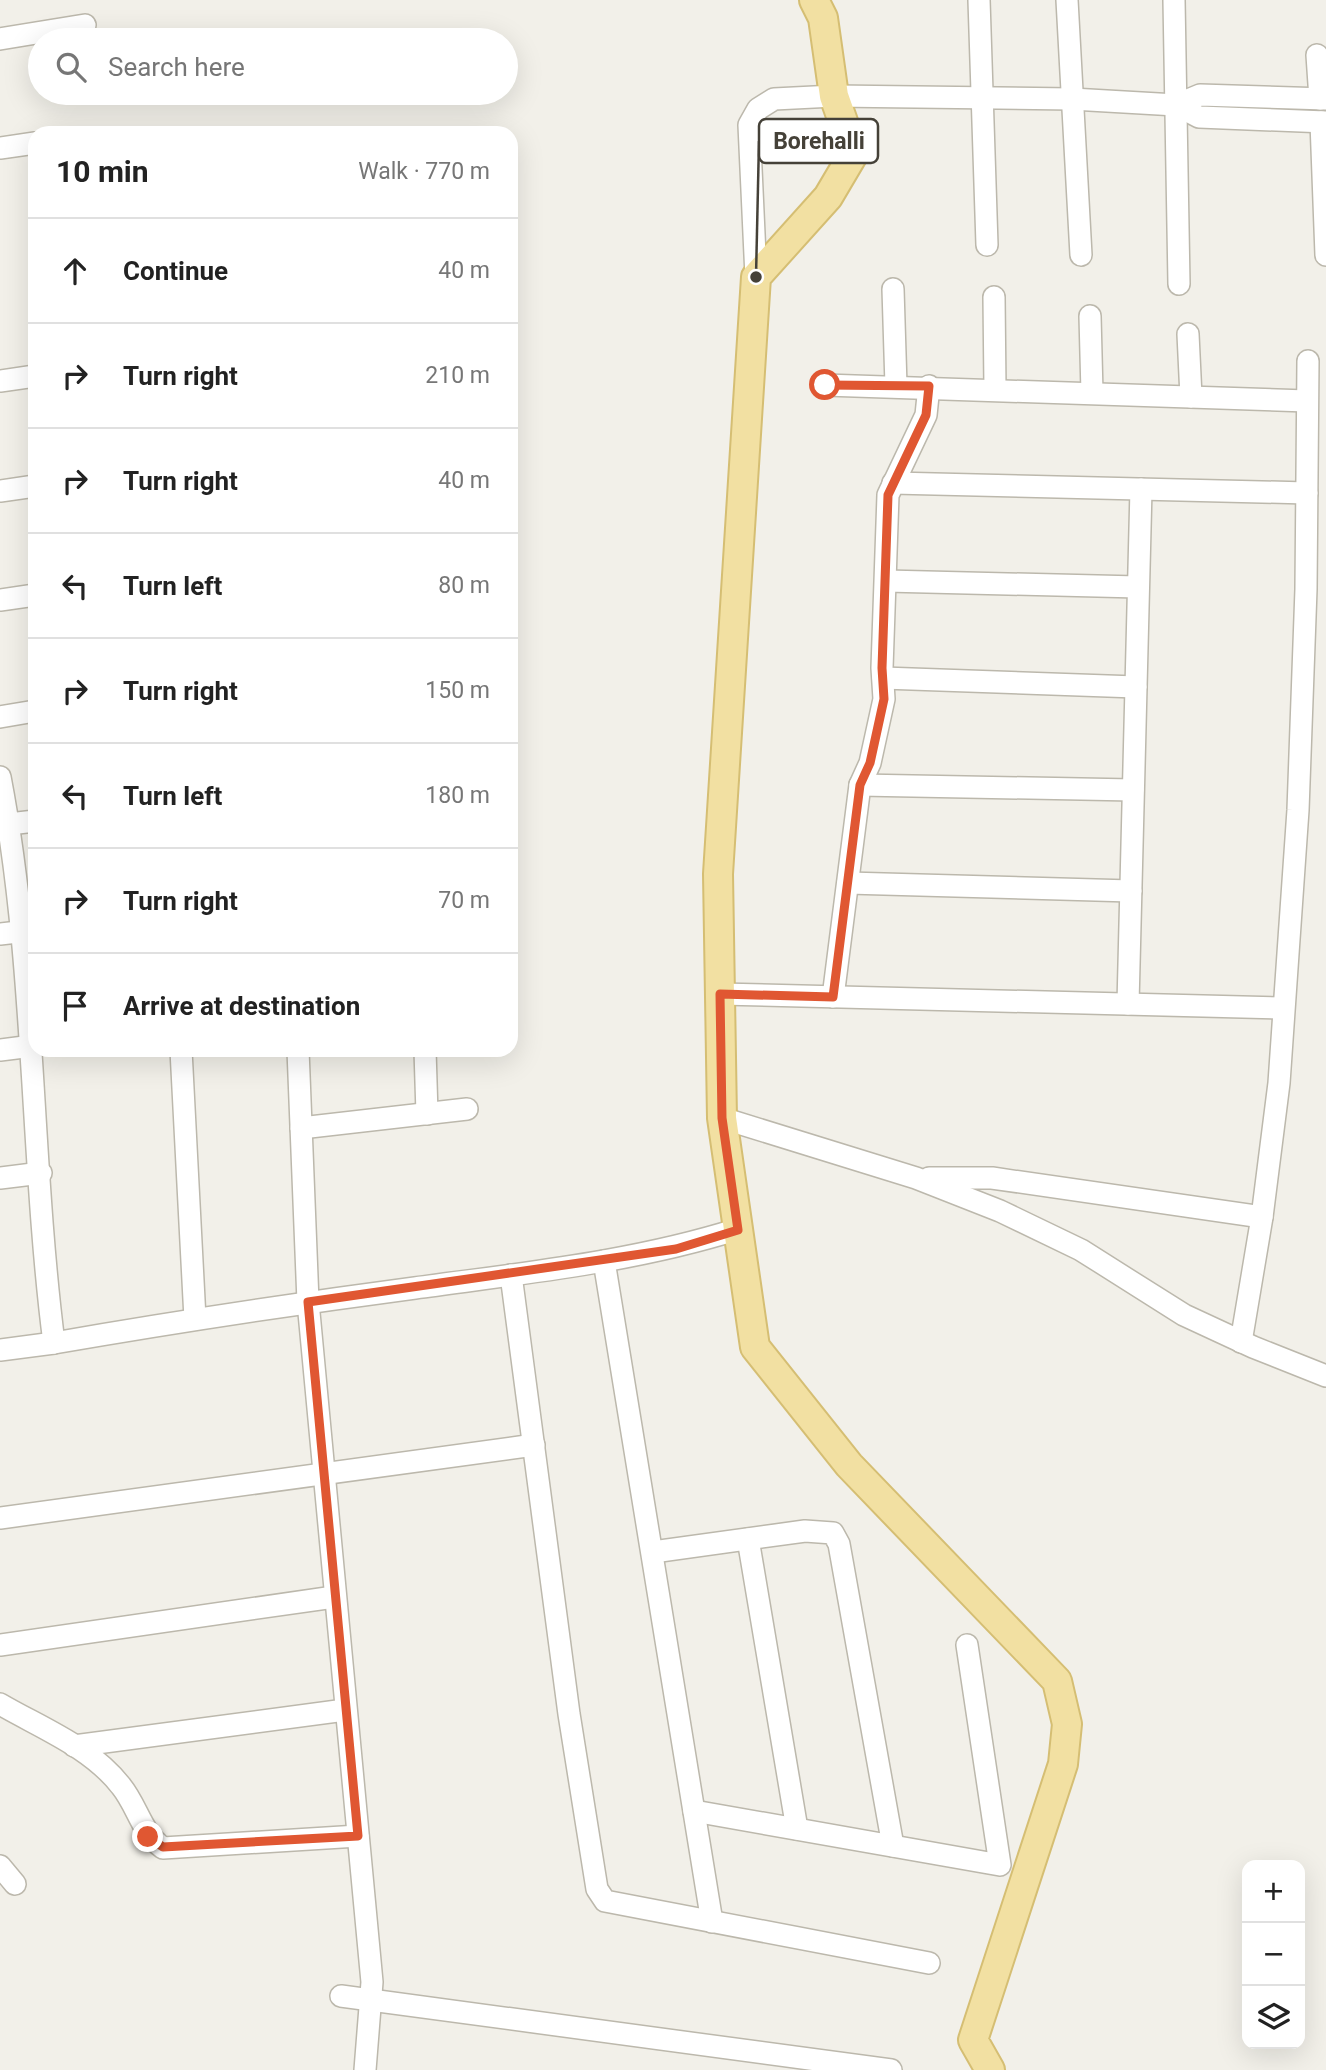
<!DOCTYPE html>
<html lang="en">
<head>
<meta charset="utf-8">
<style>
  body { margin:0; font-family:Roboto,sans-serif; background:#f6f6f6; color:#222 }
  .controls { position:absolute; right:21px; bottom:21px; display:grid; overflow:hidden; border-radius:14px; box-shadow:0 7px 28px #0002 }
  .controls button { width:63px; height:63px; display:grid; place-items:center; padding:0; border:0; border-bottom:2px solid #e0e0e0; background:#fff; color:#222; font:35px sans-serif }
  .stop { position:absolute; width:21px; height:21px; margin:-16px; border:5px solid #e05732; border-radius:50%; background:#fff }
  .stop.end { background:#e05732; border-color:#fff; box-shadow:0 2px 7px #0008 }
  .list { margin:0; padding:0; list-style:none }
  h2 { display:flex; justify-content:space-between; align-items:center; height:91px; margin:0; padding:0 28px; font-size:30px }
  h2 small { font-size:23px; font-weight:400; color:#767676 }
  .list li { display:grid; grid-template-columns:46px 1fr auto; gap:21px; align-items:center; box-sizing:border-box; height:105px; padding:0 28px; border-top:2px solid #e0e0e0 }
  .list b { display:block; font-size:26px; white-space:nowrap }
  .list em { font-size:23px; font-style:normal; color:#767676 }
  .icon { flex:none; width:38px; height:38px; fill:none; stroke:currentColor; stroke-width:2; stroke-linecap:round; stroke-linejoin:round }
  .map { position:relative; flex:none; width:1326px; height:2070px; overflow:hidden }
  .search { position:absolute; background:#fff; box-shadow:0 7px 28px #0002; left:28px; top:28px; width:490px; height:77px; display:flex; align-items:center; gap:18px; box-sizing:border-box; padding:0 24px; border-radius:38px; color:#767676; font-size:26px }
  .panel { position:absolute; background:#fff; box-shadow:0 7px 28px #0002; left:28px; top:126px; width:490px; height:931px; border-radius:21px }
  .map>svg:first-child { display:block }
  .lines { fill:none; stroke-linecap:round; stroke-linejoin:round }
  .minor-casing { stroke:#bcb8ac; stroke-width:24 }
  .major-casing { stroke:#d5be73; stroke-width:32 }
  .minor { stroke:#fff; stroke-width:21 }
  .major { stroke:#f2e0a2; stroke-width:28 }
  .route { stroke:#e05732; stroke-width:9 }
  .leader { fill:none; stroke:#454138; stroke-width:2.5 }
  .callout-dot { fill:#454138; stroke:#fff; stroke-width:2.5 }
  .callout { fill:#fff; stroke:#454138; stroke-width:2.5 }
  .callout-label { font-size:23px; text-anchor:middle; font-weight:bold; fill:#454138 }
</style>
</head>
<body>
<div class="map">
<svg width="1326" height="2070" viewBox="0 0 1326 2070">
  <rect width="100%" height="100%" fill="#f2f0e9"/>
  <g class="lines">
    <defs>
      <g id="minor">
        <polyline points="979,0 987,245"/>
        <polyline points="1067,0 1081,255"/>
        <polyline points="1174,0 1179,284"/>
        <polyline points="0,39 85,25"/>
        <polyline points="1317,55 1320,99"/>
        <polyline points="1176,105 1200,95 1326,99"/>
        <polyline points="1321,122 1326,255"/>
        <polyline points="0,148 35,143"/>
        <polyline points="756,277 749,125 758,109 774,99 834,96 1072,99 1176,105 1199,117 1326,122"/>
        <polyline points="893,289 896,386"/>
        <polyline points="994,297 995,389"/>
        <polyline points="1090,316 1092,393"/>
        <polyline points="1188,334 1191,397"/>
        <polyline points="0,381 35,376"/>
        <polyline points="825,385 1307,401"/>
        <polyline points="893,483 1307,493"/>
        <polyline points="0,491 35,486"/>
        <polyline points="886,581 1138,587"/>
        <polyline points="0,600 35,595"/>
        <polyline points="883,678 1136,687"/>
        <polyline points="0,717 35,711"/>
        <path d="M 0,777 C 36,965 30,1155 54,1343 C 175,1322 294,1304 415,1288 C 524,1273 634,1262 738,1229"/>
        <polyline points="860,785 1133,790"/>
        <polyline points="9,824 35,821"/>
        <polyline points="848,883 1131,891"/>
        <polyline points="0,934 35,930"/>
        <polyline points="720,994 1283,1008"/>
        <polyline points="833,997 860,785 870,763 884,699 882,668 888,495 926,415 929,386"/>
        <polyline points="1128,1004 1141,489"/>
        <polyline points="0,1050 32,1046"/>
        <polyline points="181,1050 195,1319"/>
        <polyline points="298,1050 308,1302 372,1982 365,2070"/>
        <polyline points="425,1050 427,1114"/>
        <polyline points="722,1118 916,1178 1000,1211 1081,1250 1184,1315 1253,1347 1326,1376"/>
        <polyline points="301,1128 467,1109"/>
        <polyline points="0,1178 41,1173"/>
        <polyline points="929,1178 992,1178 1262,1217"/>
        <polyline points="604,1261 712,1922"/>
        <polyline points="511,1275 569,1714 597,1889 605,1901 929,1963"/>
        <polyline points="1241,1342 1262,1217 1279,1083 1298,810 1306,589 1308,361"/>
        <polyline points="0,1350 54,1343"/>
        <polyline points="0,1518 534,1445"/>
        <polyline points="748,1539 797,1829"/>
        <polyline points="653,1552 805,1531 833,1533 839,1544 893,1846"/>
        <polyline points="0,1645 334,1597"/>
        <path d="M 0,1704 C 41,1728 91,1747 121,1786 C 138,1807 141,1832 163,1848 L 358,1836"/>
        <polyline points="74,1746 345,1710"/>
        <polyline points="694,1811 1000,1865 967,1645"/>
        <polyline points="0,1866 15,1884"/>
        <polyline points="341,1996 891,2070"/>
      </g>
      <polyline id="major" points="814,0 823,18 834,96 854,153 828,197 756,277 718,874 722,1118 755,1347 849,1465 1057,1681 1067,1724 1063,1764 973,2040 990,2070"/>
    </defs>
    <use href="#minor" class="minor-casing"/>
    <use href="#major" class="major-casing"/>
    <use href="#minor" class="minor"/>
    <use href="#major" class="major"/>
  </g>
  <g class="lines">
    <polyline class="route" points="148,1837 163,1847 358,1836 308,1302 676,1249 738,1230 722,1118 720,994 833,997 860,785 870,763 884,699 882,668 888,495 926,415 929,386 825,385"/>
  </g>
  <path class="leader" d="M756 277L759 141"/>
  <circle class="callout-dot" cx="756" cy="277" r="7"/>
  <rect class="callout" x="759" y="119" width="119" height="44" rx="7"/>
  <g class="callout-label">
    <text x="819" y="149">Borehalli</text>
  </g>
</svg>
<div class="controls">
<button>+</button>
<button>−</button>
<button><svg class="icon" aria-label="layers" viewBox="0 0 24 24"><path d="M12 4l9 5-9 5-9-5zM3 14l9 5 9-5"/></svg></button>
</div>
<div class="stop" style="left:825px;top:385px"></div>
<div class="stop end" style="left:148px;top:1837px"></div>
<div class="search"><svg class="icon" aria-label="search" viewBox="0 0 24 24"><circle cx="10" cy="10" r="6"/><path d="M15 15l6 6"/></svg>Search here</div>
<section class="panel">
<h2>10 min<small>Walk · 770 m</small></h2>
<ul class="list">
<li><svg class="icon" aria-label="ahead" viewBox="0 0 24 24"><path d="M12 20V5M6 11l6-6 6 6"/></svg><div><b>Continue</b></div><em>40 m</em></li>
<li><svg class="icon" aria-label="right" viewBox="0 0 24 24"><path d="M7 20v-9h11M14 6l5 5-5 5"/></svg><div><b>Turn right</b></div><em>210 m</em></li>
<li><svg class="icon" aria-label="right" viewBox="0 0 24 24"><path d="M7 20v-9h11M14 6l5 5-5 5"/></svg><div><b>Turn right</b></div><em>40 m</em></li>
<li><svg class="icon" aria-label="left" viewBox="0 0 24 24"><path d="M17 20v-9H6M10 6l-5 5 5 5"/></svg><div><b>Turn left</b></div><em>80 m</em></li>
<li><svg class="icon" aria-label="right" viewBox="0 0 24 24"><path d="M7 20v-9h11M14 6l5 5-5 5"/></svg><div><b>Turn right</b></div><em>150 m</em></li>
<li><svg class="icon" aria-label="left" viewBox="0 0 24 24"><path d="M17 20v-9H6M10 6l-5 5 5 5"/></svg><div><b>Turn left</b></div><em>180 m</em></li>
<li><svg class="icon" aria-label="right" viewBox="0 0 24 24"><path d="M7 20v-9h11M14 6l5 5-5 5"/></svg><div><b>Turn right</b></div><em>70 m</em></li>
<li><svg class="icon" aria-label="arrive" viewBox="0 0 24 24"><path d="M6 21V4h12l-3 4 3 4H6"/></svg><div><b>Arrive at destination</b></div></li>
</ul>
</section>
</div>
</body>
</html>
